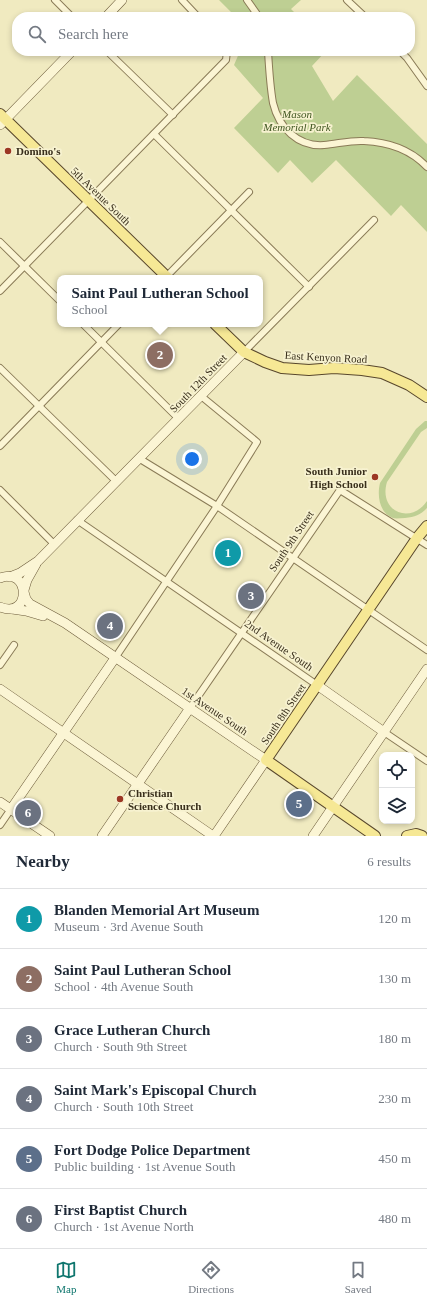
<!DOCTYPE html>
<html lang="en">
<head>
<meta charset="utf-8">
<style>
  body { margin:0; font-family:Georgia,serif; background:#f6f6f7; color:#1f2937 }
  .controls { position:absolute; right:12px; bottom:12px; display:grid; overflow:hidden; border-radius:8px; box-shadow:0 2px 6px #0003 }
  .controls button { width:36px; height:36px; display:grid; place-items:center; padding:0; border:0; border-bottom:1px solid #e0e1e3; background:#fff; color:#1f2937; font:20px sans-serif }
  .you { position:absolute; left:192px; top:459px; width:14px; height:14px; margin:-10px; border:3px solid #fff; border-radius:50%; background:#1a73e8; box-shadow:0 0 0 6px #1a73e833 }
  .badge { display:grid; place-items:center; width:26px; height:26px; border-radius:50%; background:#0f766e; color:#fff; font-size:13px; font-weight:700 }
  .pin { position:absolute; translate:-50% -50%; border:2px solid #fff; box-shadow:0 1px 4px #0006 }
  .popup { position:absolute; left:57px; top:275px; width:206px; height:52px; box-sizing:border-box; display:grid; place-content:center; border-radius:8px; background:#fff; filter:drop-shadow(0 1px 3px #0005); font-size:13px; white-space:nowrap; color:#747a83 }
  .popup b { font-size:15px; color:#1f2937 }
  .popup::after { content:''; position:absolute; left:50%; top:100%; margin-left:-8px; border:8px solid transparent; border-top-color:#fff }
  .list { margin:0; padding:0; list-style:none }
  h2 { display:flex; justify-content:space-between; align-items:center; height:52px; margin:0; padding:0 16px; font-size:17px }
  h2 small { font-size:13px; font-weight:400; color:#747a83 }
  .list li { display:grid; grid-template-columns:26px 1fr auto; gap:12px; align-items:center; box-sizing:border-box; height:60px; padding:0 16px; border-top:1px solid #e0e1e3 }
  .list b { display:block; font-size:15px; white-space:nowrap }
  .list p { margin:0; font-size:13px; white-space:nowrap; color:#747a83 }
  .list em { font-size:13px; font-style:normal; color:#747a83 }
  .icon { flex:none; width:22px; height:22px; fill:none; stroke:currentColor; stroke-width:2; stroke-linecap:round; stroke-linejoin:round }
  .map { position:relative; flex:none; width:427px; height:836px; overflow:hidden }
  .search { position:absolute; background:#fff; box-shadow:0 2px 6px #0003; left:12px; right:12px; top:12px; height:44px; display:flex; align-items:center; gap:10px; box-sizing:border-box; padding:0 14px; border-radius:16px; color:#747a83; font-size:15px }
  .sheet { height:412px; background:#fff }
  nav { display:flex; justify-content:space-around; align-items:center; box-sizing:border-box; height:56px; border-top:1px solid #e0e1e3; background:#fff; font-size:11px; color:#747a83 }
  nav a { display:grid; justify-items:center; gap:2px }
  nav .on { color:#0f766e }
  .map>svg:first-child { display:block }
  .green { fill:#becf93 }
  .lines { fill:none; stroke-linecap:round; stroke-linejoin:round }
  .street-casing { stroke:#8a7b57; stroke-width:8 }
  .secondary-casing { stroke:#6c5b3a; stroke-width:10 }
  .primary-casing { stroke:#58472c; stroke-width:12 }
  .street { stroke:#fbf5d4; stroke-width:6 }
  .secondary { stroke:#fbf5d4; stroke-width:9 }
  .primary { stroke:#f6e895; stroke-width:10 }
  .poi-dot { fill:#9c3724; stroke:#f7f2d0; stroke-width:1.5 }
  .labels { text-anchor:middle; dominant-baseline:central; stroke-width:3.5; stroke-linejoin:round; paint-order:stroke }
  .park-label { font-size:11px; font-style:italic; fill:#415722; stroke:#f7f2d0 }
  .poi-label { font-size:11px; font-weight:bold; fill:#392f1c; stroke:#f7f2d0; text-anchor:start }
  .street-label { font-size:11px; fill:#392f1c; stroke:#f7f2d0 }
</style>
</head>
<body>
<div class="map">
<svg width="427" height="836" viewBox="0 0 427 836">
  <rect width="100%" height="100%" fill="#f0eac0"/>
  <g class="green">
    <polygon points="219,0 301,0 291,9 299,17 231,17 233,14"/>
    <polygon points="240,51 326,51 312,66 333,101 357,75 427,144 427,232 401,205 391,216 336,160 312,183 290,160 278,173 234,128 263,98 234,65"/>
    <path d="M 425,421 L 427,421 L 427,428 L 421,432 L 387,482 C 378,512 411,525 427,501 L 427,508 C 420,515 415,517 405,518 C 401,518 396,519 393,518 C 379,513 377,495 380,483 L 416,429 Z"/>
  </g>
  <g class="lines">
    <defs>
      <g id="street">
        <polyline points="55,0 72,17"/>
        <polyline points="182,0 198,17"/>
        <polyline points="247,0 259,17"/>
        <polyline points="347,0 365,17"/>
        <polyline points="107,51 173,115"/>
        <path d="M 268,51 C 269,68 270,86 273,103 C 279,128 298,147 324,145 C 337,144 351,140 364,141 C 388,142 410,149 427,167"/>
        <polyline points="400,51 407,58 427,86"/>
        <polyline points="154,134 309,287"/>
        <polyline points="0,242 60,301"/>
        <polyline points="165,278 249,192"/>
        <polyline points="0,291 226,60 227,51"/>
        <polyline points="83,324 179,419"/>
        <polyline points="244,352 374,220"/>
        <polyline points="0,368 117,482"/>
        <polyline points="0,446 119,324"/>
        <polyline points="140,459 217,506 427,650"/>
        <polyline points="0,490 54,544"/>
        <polyline points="77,520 317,685"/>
        <polyline points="115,658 217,506 257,442 201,396"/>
        <polyline points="0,665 14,645"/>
        <polyline points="190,708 340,490 427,545"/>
        <polyline points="384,732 427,761"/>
        <polyline points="0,825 11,809"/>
      </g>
      <g id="secondary">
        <polyline points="106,17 122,0"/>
        <polyline points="0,125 72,51"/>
        <polyline points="10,577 20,573 38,561 244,352"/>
        <path d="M 0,578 C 31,566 31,620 0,607"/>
        <polyline points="24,590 27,580 36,564"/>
        <polyline points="24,592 26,599 30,604 65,623 266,760 214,836"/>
        <polyline points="12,609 26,611 43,616"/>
        <polyline points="317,685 384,732"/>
        <polyline points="0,689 213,836"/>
        <polyline points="0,802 50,836"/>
        <polyline points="11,809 115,658"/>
        <polyline points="102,836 190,708"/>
        <polyline points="313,836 427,669"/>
      </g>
      <g id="primary">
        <polyline points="0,114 168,278"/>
        <polyline points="215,324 244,352 265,362 282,368 309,370 334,368 362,370 382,373 409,385 427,397"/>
        <polyline points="375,836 266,760 417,538 427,526"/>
        <polyline points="407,836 416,834 422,836"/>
      </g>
    </defs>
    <use href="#street" class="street-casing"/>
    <use href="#secondary" class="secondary-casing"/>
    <use href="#primary" class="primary-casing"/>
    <use href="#street" class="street"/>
    <use href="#secondary" class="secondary"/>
    <use href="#primary" class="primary"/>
  </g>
  <g class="poi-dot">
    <circle cx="8" cy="151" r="4"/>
    <circle cx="375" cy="477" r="4"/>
    <circle cx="120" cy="799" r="4"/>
  </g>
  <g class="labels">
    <g class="park-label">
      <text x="297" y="114">Mason<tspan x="297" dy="13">Memorial Park</tspan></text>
    </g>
    <g class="poi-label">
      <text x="16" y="151">Domino's</text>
      <text x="367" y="471" text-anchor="end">South Junior<tspan x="367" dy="13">High School</tspan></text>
      <text x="128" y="793">Christian<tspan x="128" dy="13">Science Church</tspan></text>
    </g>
    <g class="street-label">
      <text transform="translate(101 196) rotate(44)">5th Avenue South</text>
      <text transform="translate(326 357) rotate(3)">East Kenyon Road</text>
      <text transform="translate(198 383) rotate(-46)">South 12th Street</text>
      <text transform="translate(291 541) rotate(-56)">South 9th Street</text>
      <text transform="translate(279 645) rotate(35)">2nd Avenue South</text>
      <text transform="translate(215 711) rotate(34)">1st Avenue South</text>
      <text transform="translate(283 714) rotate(-56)">South 8th Street</text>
    </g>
  </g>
</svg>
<div class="controls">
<button><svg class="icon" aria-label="locate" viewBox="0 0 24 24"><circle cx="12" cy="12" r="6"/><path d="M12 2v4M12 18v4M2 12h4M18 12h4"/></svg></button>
<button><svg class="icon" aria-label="layers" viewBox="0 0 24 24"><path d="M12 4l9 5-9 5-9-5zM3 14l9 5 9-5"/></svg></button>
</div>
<div class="you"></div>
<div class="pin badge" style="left:228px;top:553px;background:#0f9aa8">1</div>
<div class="pin badge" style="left:160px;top:355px;background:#8d6e63">2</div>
<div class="popup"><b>Saint Paul Lutheran School</b>School</div>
<div class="pin badge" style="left:251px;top:596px;background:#6b7280">3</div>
<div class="pin badge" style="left:110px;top:626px;background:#6b7280">4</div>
<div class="pin badge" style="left:299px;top:804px;background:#5c6f8a">5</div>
<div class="pin badge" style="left:28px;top:813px;background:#6b7280">6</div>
<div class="search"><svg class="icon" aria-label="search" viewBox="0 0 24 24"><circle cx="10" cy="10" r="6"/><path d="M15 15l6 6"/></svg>Search here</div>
</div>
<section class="sheet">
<h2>Nearby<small>6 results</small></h2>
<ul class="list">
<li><span class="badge" style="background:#0f9aa8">1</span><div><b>Blanden Memorial Art Museum</b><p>Museum · 3rd Avenue South</p></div><em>120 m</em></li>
<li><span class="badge" style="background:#8d6e63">2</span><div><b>Saint Paul Lutheran School</b><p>School · 4th Avenue South</p></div><em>130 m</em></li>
<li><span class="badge" style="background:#6b7280">3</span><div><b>Grace Lutheran Church</b><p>Church · South 9th Street</p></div><em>180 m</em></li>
<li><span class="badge" style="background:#6b7280">4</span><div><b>Saint Mark's Episcopal Church</b><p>Church · South 10th Street</p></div><em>230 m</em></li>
<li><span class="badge" style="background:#5c6f8a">5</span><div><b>Fort Dodge Police Department</b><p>Public building · 1st Avenue South</p></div><em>450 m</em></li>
<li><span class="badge" style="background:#6b7280">6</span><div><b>First Baptist Church</b><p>Church · 1st Avenue North</p></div><em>480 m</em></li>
</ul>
</section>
<nav>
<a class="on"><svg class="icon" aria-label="map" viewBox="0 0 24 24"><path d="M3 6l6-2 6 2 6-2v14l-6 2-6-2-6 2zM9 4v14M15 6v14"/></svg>Map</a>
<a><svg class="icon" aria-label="directions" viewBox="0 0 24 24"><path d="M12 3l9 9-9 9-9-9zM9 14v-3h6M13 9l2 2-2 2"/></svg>Directions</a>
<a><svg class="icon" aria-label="saved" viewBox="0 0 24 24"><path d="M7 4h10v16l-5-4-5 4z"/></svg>Saved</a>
</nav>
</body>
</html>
